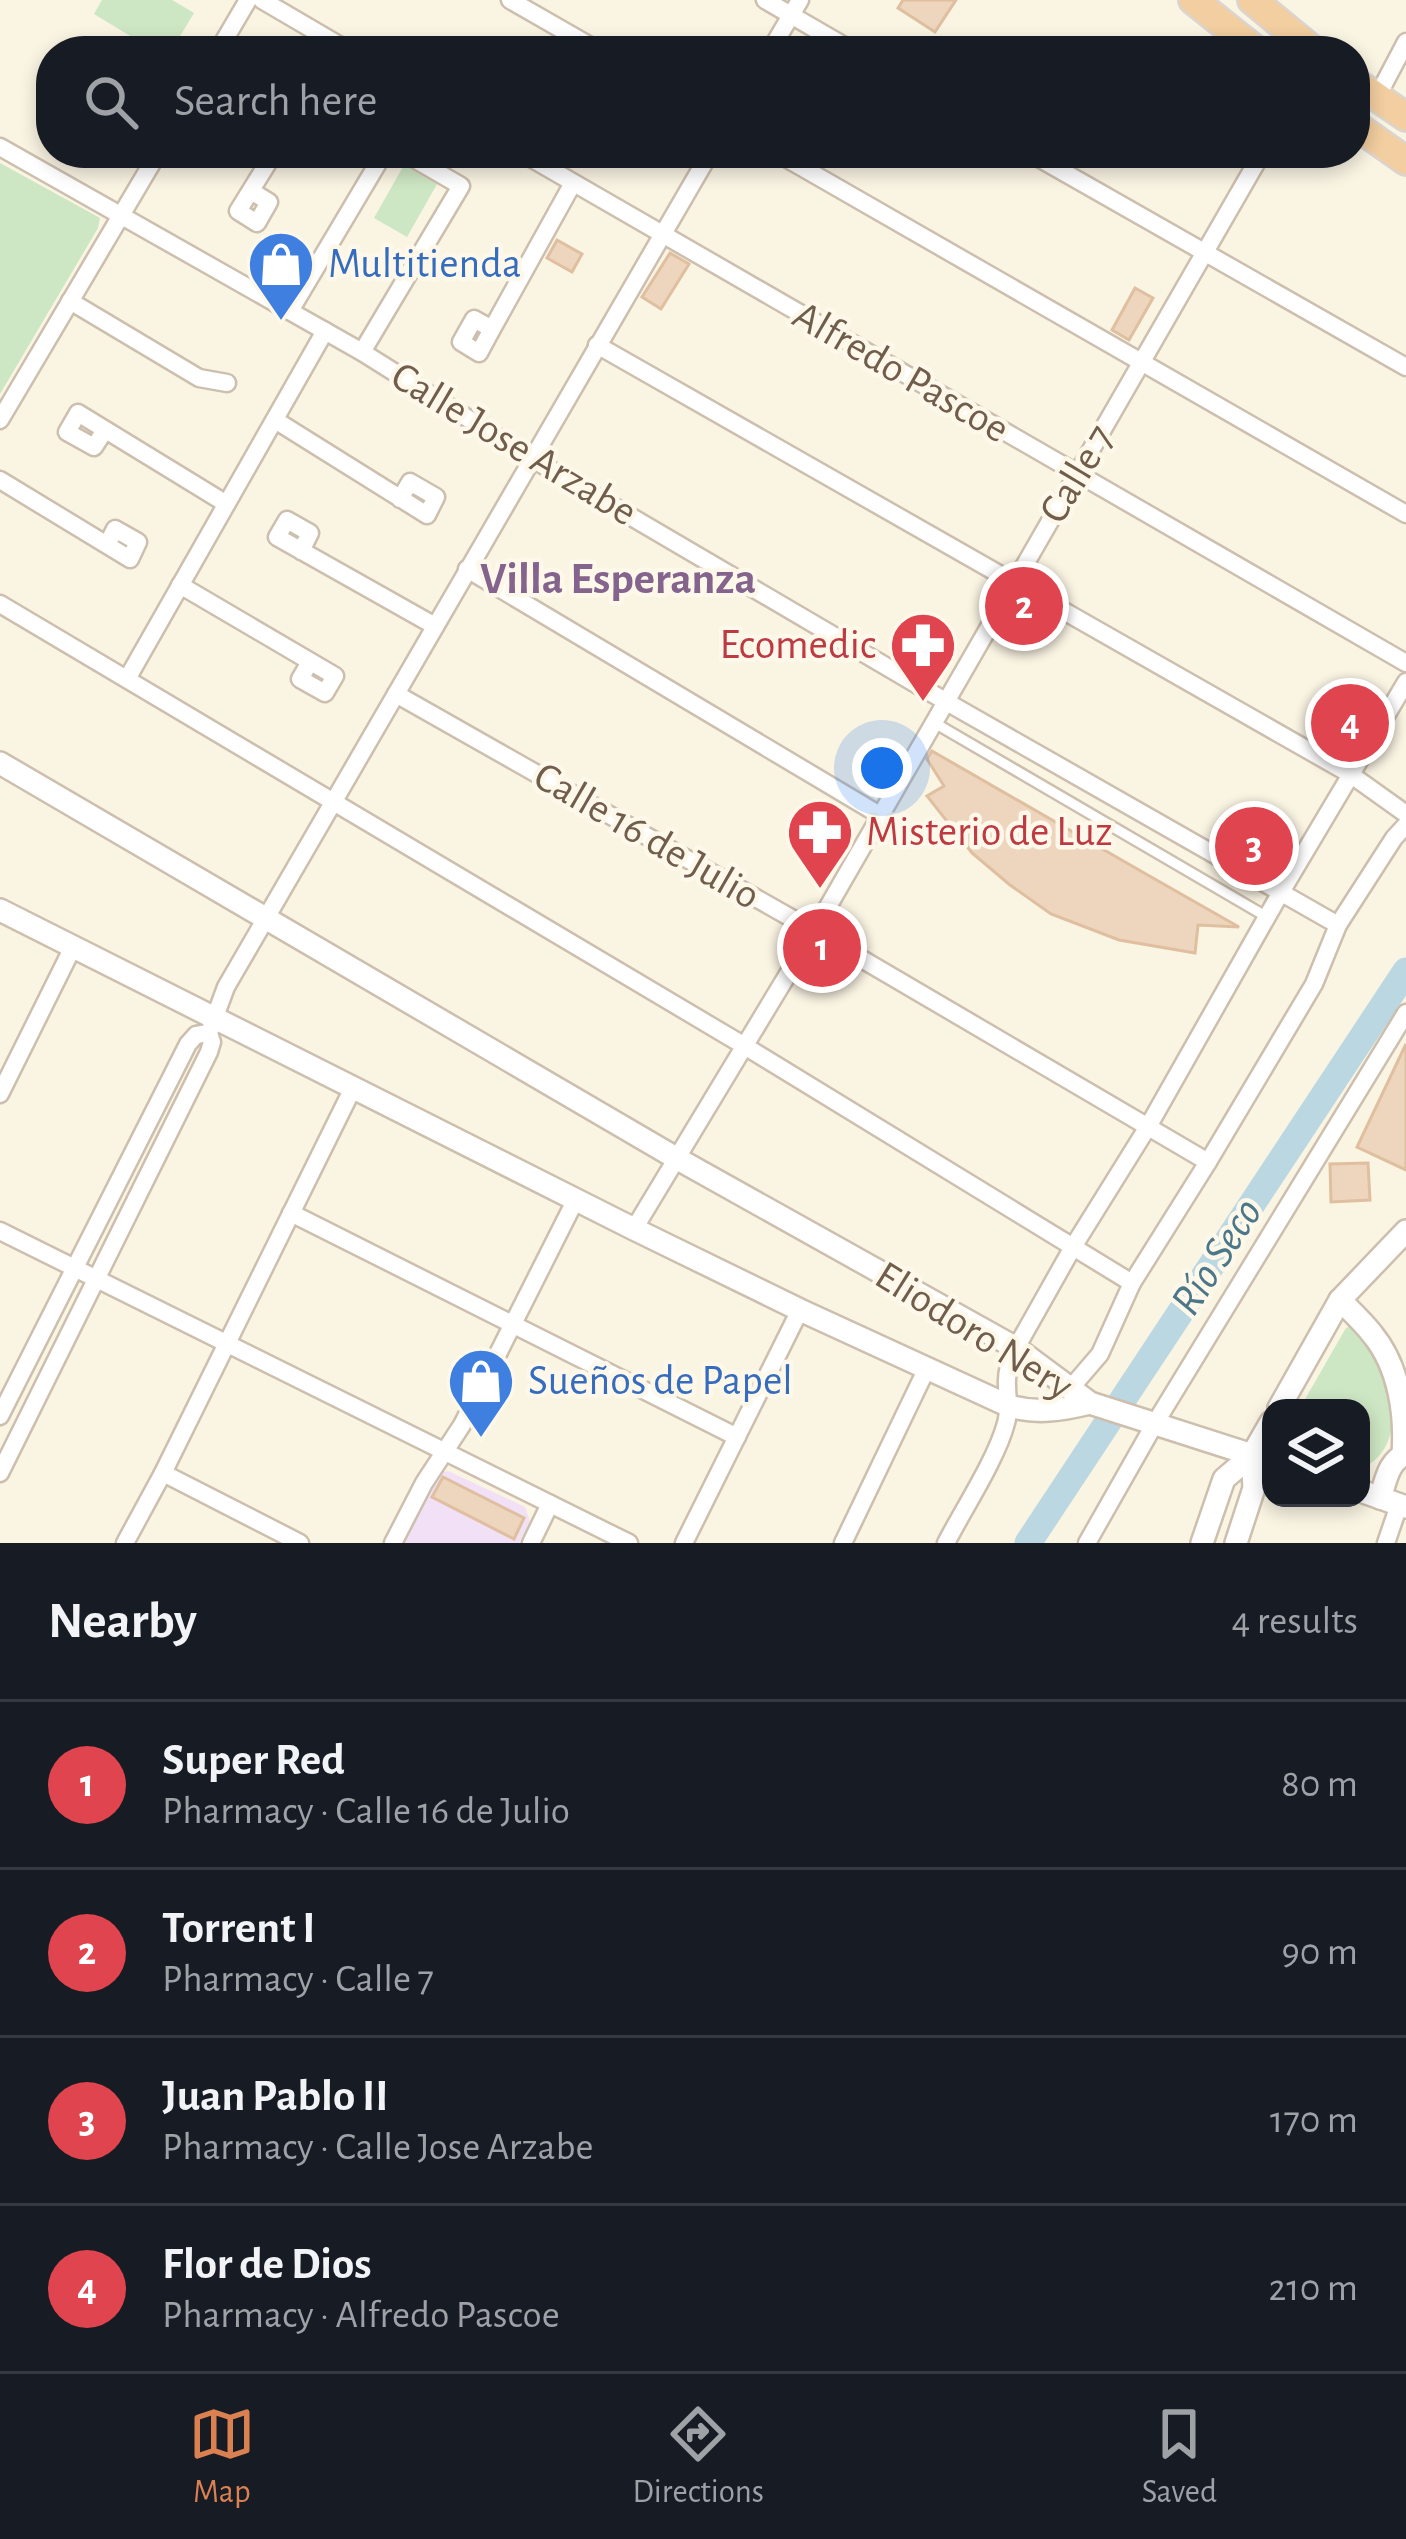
<!DOCTYPE html>
<html lang="en">
<head>
<meta charset="utf-8">
<style>
  body { margin:0; font-family:"Alegreya Sans",sans-serif; background:#242831; color:#f1f3f6 }
  .controls { position:absolute; right:36px; bottom:36px; display:grid; overflow:hidden; border-radius:24px; box-shadow:0 6px 18px #0003 }
  .controls button { width:108px; height:108px; display:grid; place-items:center; padding:0; border:0; border-bottom:3px solid #363941; background:#171b24; color:#f1f3f6; font:60px sans-serif }
  .you { position:absolute; left:882px; top:768px; width:42px; height:42px; margin:-30px; border:9px solid #fff; border-radius:50%; background:#1a73e8; box-shadow:0 0 0 18px #1a73e833 }
  .badge { display:grid; place-items:center; width:78px; height:78px; border-radius:50%; background:#db8151; color:#fff; font-size:39px; font-weight:700 }
  .pin { position:absolute; translate:-50% -50%; border:6px solid #fff; box-shadow:0 3px 12px #0006 }
  .list { margin:0; padding:0; list-style:none }
  h2 { display:flex; justify-content:space-between; align-items:center; height:156px; margin:0; padding:0 48px; font-size:51px }
  h2 small { font-size:39px; font-weight:400; color:#9ea1a6 }
  .list li { display:grid; grid-template-columns:78px 1fr auto; gap:36px; align-items:center; box-sizing:border-box; height:168px; padding:0 48px; border-top:3px solid #363941 }
  .list b { display:block; font-size:45px; white-space:nowrap }
  .list p { margin:0; font-size:39px; white-space:nowrap; color:#9ea1a6 }
  .list em { font-size:39px; font-style:normal; color:#9ea1a6 }
  .icon { flex:none; width:66px; height:66px; fill:none; stroke:currentColor; stroke-width:2; stroke-linecap:round; stroke-linejoin:round }
  .map { position:relative; flex:none; width:1406px; height:1543px; overflow:hidden }
  .search { position:absolute; background:#171b24; box-shadow:0 6px 18px #0003; left:36px; right:36px; top:36px; height:132px; display:flex; align-items:center; gap:30px; box-sizing:border-box; padding:0 42px; border-radius:48px; color:#9ea1a6; font-size:45px }
  .sheet { height:828px; background:#171b24 }
  nav { display:flex; justify-content:space-around; align-items:center; box-sizing:border-box; height:168px; border-top:3px solid #363941; background:#171b24; font-size:33px; color:#9ea1a6 }
  nav a { display:grid; justify-items:center; gap:6px }
  nav .on { color:#db8151 }
  .map>svg:first-child { display:block }
  .education { fill:#f1e0f6 }
  .green { fill:#cde6c3 }
  .lines { fill:none; stroke-linecap:round; stroke-linejoin:round }
  .river { stroke:#bad7e2; stroke-width:27 }
  .building { fill:#edd6bd; stroke:#dfbf9f; stroke-width:3 }
  .service-casing { stroke:#cdbfae; stroke-width:14 }
  .minor-casing { stroke:#cdbfae; stroke-width:21 }
  .tertiary-casing { stroke:#cdbfae; stroke-width:26 }
  .trunk-casing { stroke:#dad5d0; stroke-width:32 }
  .service { stroke:#fff; stroke-width:9 }
  .minor { stroke:#fff; stroke-width:16 }
  .tertiary { stroke:#fff; stroke-width:21 }
  .trunk { stroke:#f2cea0; stroke-width:27 }
  .labels { text-anchor:middle; dominant-baseline:central; stroke-width:9; stroke-linejoin:round; paint-order:stroke }
  .shop-label { font-size:42px; fill:#366cbe; stroke:#fdf8e9; text-anchor:start }
  .street-label { font-size:42px; fill:#705d4b; stroke:#fdf8e9 }
  .health-label { font-size:42px; fill:#be3a42; stroke:#fdf8e9; text-anchor:end }
  .neighbourhood-label { font-size:45px; font-weight:bold; fill:#84638c; stroke:#fdf8e9 }
  .water-label { font-size:45px; font-style:italic; fill:#4b7789; stroke:#fdf8e9 }
</style>
</head>
<body>
<div class="map">
<svg width="1406" height="1543" viewBox="0 0 1406 1543">
  <rect width="100%" height="100%" fill="#faf4e3"/>
  <polygon class="education" points="448,1471 525,1507 530,1521 519,1543 404,1543 440,1473"/>
  <g class="green">
    <polygon points="102,0 172,0 194,13 171,51 155,51 94,14"/>
    <polygon points="0,163 100,218 98,228 0,394"/>
    <polygon points="404,165 437,184 407,237 374,218"/>
    <path d="M 1354,1324 C 1361,1335 1371,1345 1377,1356 C 1398,1391 1404,1450 1361,1469 L 1361,1408 L 1300,1408 L 1346,1328 Z"/>
  </g>
  <g class="lines">
    <polyline class="river" points="1028,1543 1406,971"/>
  </g>
  <g class="building">
    <polygon points="903,0 956,0 935,32 898,8"/>
    <polygon points="557,240 582,254 572,272 547,258"/>
    <polygon points="670,253 689,264 661,309 642,297"/>
    <polygon points="1135,288 1153,298 1129,340 1112,330"/>
    <polygon points="932,751 1146,874 1239,927 1198,925 1195,953 1119,940 1051,914 1010,885 972,853 927,796 944,786 927,759"/>
    <polygon points="1406,1044 1406,1170 1357,1147"/>
    <polygon points="1368,1163 1370,1200 1331,1202 1330,1164"/>
    <polygon points="443,1477 524,1518 514,1539 432,1497"/>
  </g>
  <g class="lines">
    <defs>
      <polyline id="service" points="933,722 1267,917"/>
      <g id="minor">
        <polyline points="262,0 349,51"/>
        <polyline points="510,0 599,51"/>
        <polyline points="765,0 853,51"/>
        <polyline points="218,51 248,0"/>
        <polyline points="770,51 800,0"/>
        <polyline points="1377,97 1406,42"/>
        <polyline points="0,147 362,352 531,458 945,701 1338,925"/>
        <polyline points="522,153 1406,663"/>
        <polyline points="777,153 1406,514"/>
        <polyline points="1030,153 1406,367"/>
        <polyline points="251,191 269,202 257,223 238,211 274,153"/>
        <polyline points="70,301 199,378 227,383"/>
        <polyline points="290,311 384,153"/>
        <polyline points="492,329 474,319 461,342 479,353 492,329 573,183"/>
        <polyline points="597,345 1350,774 1406,814"/>
        <polyline points="362,352 461,186 404,153"/>
        <polyline points="0,420 158,153"/>
        <polyline points="275,420 427,515 436,497 410,482 400,499"/>
        <polyline points="105,430 94,447 67,432 78,413 225,503"/>
        <polyline points="0,480 130,559 138,542 115,529 107,545"/>
        <polyline points="301,551 310,533 287,520 277,537 435,626"/>
        <polyline points="467,569 878,814"/>
        <polyline points="180,585 335,676 325,693 300,679 310,662"/>
        <polyline points="0,604 743,1045 1132,1283"/>
        <polyline points="127,679 325,331"/>
        <polyline points="396,694 814,931 1208,1162"/>
        <polyline points="0,1094 73,947"/>
        <polyline points="291,1213 737,1437"/>
        <polyline points="634,1229 814,931 1262,153"/>
        <polyline points="0,1231 629,1543"/>
        <polyline points="1070,1389 1100,1354 1132,1283 1208,1162 1314,984 1338,925 1394,838 1406,825"/>
        <polyline points="0,1416 188,1044 196,1035 209,1033"/>
        <polyline points="0,1473 209,1052 212,1042 209,1033 226,987 710,153"/>
        <polyline points="163,1473 300,1543"/>
        <polyline points="125,1543 163,1473 353,1088"/>
        <polyline points="393,1543 424,1483 462,1425 576,1199"/>
        <polyline points="531,1543 550,1504"/>
        <polyline points="684,1543 800,1310"/>
        <polyline points="843,1543 927,1368"/>
        <path d="M 946,1543 C 963,1510 997,1458 1006,1423 C 1010,1410 1007,1398 1007,1385 C 1006,1371 1010,1360 1016,1348 L 1073,1247 L 1149,1125 L 1281,892 L 1406,682"/>
        <polyline points="1087,1543 1154,1425 1406,1013"/>
        <polyline points="1386,1543 1399,1505"/>
      </g>
      <g id="tertiary">
        <polyline points="0,763 676,1158 1016,1348 1090,1403 1271,1461"/>
        <path d="M 0,910 L 634,1229 L 800,1310 L 1009,1406 C 1037,1414 1062,1410 1090,1403"/>
        <path d="M 1340,1300 C 1351,1311 1363,1322 1373,1335 C 1399,1367 1406,1414 1403,1454"/>
        <polyline points="1279,1408 1340,1300 1406,1231"/>
        <polyline points="1361,1491 1406,1507"/>
        <path d="M 1380,1498 C 1386,1481 1388,1461 1406,1454"/>
        <polyline points="1202,1543 1224,1479 1252,1455 1271,1422"/>
        <polyline points="1236,1543 1254,1488 1252,1455"/>
      </g>
      <g id="trunk">
        <polyline points="1193,0 1257,51"/>
        <polyline points="1252,0 1314,51"/>
        <polyline points="1355,82 1406,117"/>
        <polyline points="1355,125 1406,161"/>
      </g>
    </defs>
    <use href="#service" class="service-casing"/>
    <use href="#minor" class="minor-casing"/>
    <use href="#tertiary" class="tertiary-casing"/>
    <use href="#trunk" class="trunk-casing"/>
    <use href="#service" class="service"/>
    <use href="#minor" class="minor"/>
    <use href="#tertiary" class="tertiary"/>
    <use href="#trunk" class="trunk"/>
  </g>
  <defs>
    <symbol id="shop-pin" viewBox="-11 -11 22 30"><path d="M0 17L-7.5 6A9.5 9.5 0 1 1 7.5 6Z" fill="#3f7fe0" stroke="#fdf8e9"/><path d="M-5-2.5h2.3a2.7 3.5 0 0 1 5.4 0H5L5.5 6h-11ZM-1.5-2.5h3a1.5 2.3 0 0 0-3 0Z" fill="#fff"/></symbol>
    <symbol id="pharmacy-pin" viewBox="-11 -11 22 30"><path d="M0 17L-7.5 6A9.5 9.5 0 1 1 7.5 6Z" fill="#e0444e" stroke="#fdf8e9"/><path d="M-2-6h4v4h4v4h-4v4h-4v-4h-4v-4h4Z" fill="#fff"/></symbol>
  </defs>
  <g fill-rule="evenodd">
    <use href="#shop-pin" x="243" y="226" width="76" height="104"/>
    <use href="#pharmacy-pin" x="885" y="607" width="76" height="104"/>
    <use href="#pharmacy-pin" x="782" y="794" width="76" height="104"/>
    <use href="#shop-pin" x="443" y="1343" width="76" height="104"/>
  </g>
  <g class="labels">
    <g class="shop-label">
      <text x="328" y="264">Multitienda</text>
      <text x="528" y="1381">Sueños de Papel</text>
    </g>
    <g class="street-label">
      <text transform="translate(901 372) rotate(30)">Alfredo Pascoe</text>
      <text transform="translate(514 444) rotate(31)">Calle Jose Arzabe</text>
      <text transform="translate(1077 474) rotate(-59)">Calle 7</text>
      <text transform="translate(647 836) rotate(30)">Calle 16 de Julio</text>
      <text transform="translate(974 1331) rotate(32)">Eliodoro Nery</text>
    </g>
    <g class="health-label">
      <text x="876" y="645">Ecomedic</text>
      <text x="866" y="832" text-anchor="start">Misterio de Luz</text>
    </g>
    <g class="neighbourhood-label">
      <text x="618" y="579">Villa Esperanza</text>
    </g>
    <g class="water-label">
      <text transform="translate(1217 1257) rotate(-57)">Río Seco</text>
    </g>
  </g>
</svg>
<div class="controls">
<button><svg class="icon" aria-label="layers" viewBox="0 0 24 24"><path d="M12 4l9 5-9 5-9-5zM3 14l9 5 9-5"/></svg></button>
</div>
<div class="you"></div>
<div class="pin badge" style="left:822px;top:948px;background:#e0444e">1</div>
<div class="pin badge" style="left:1024px;top:606px;background:#e0444e">2</div>
<div class="pin badge" style="left:1254px;top:846px;background:#e0444e">3</div>
<div class="pin badge" style="left:1350px;top:723px;background:#e0444e">4</div>
<div class="search"><svg class="icon" aria-label="search" viewBox="0 0 24 24"><circle cx="10" cy="10" r="6"/><path d="M15 15l6 6"/></svg>Search here</div>
</div>
<section class="sheet">
<h2>Nearby<small>4 results</small></h2>
<ul class="list">
<li><span class="badge" style="background:#e0444e">1</span><div><b>Super Red</b><p>Pharmacy · Calle 16 de Julio</p></div><em>80 m</em></li>
<li><span class="badge" style="background:#e0444e">2</span><div><b>Torrent I</b><p>Pharmacy · Calle 7</p></div><em>90 m</em></li>
<li><span class="badge" style="background:#e0444e">3</span><div><b>Juan Pablo II</b><p>Pharmacy · Calle Jose Arzabe</p></div><em>170 m</em></li>
<li><span class="badge" style="background:#e0444e">4</span><div><b>Flor de Dios</b><p>Pharmacy · Alfredo Pascoe</p></div><em>210 m</em></li>
</ul>
</section>
<nav>
<a class="on"><svg class="icon" aria-label="map" viewBox="0 0 24 24"><path d="M3 6l6-2 6 2 6-2v14l-6 2-6-2-6 2zM9 4v14M15 6v14"/></svg>Map</a>
<a><svg class="icon" aria-label="directions" viewBox="0 0 24 24"><path d="M12 3l9 9-9 9-9-9zM9 14v-3h6M13 9l2 2-2 2"/></svg>Directions</a>
<a><svg class="icon" aria-label="saved" viewBox="0 0 24 24"><path d="M7 4h10v16l-5-4-5 4z"/></svg>Saved</a>
</nav>
</body>
</html>
